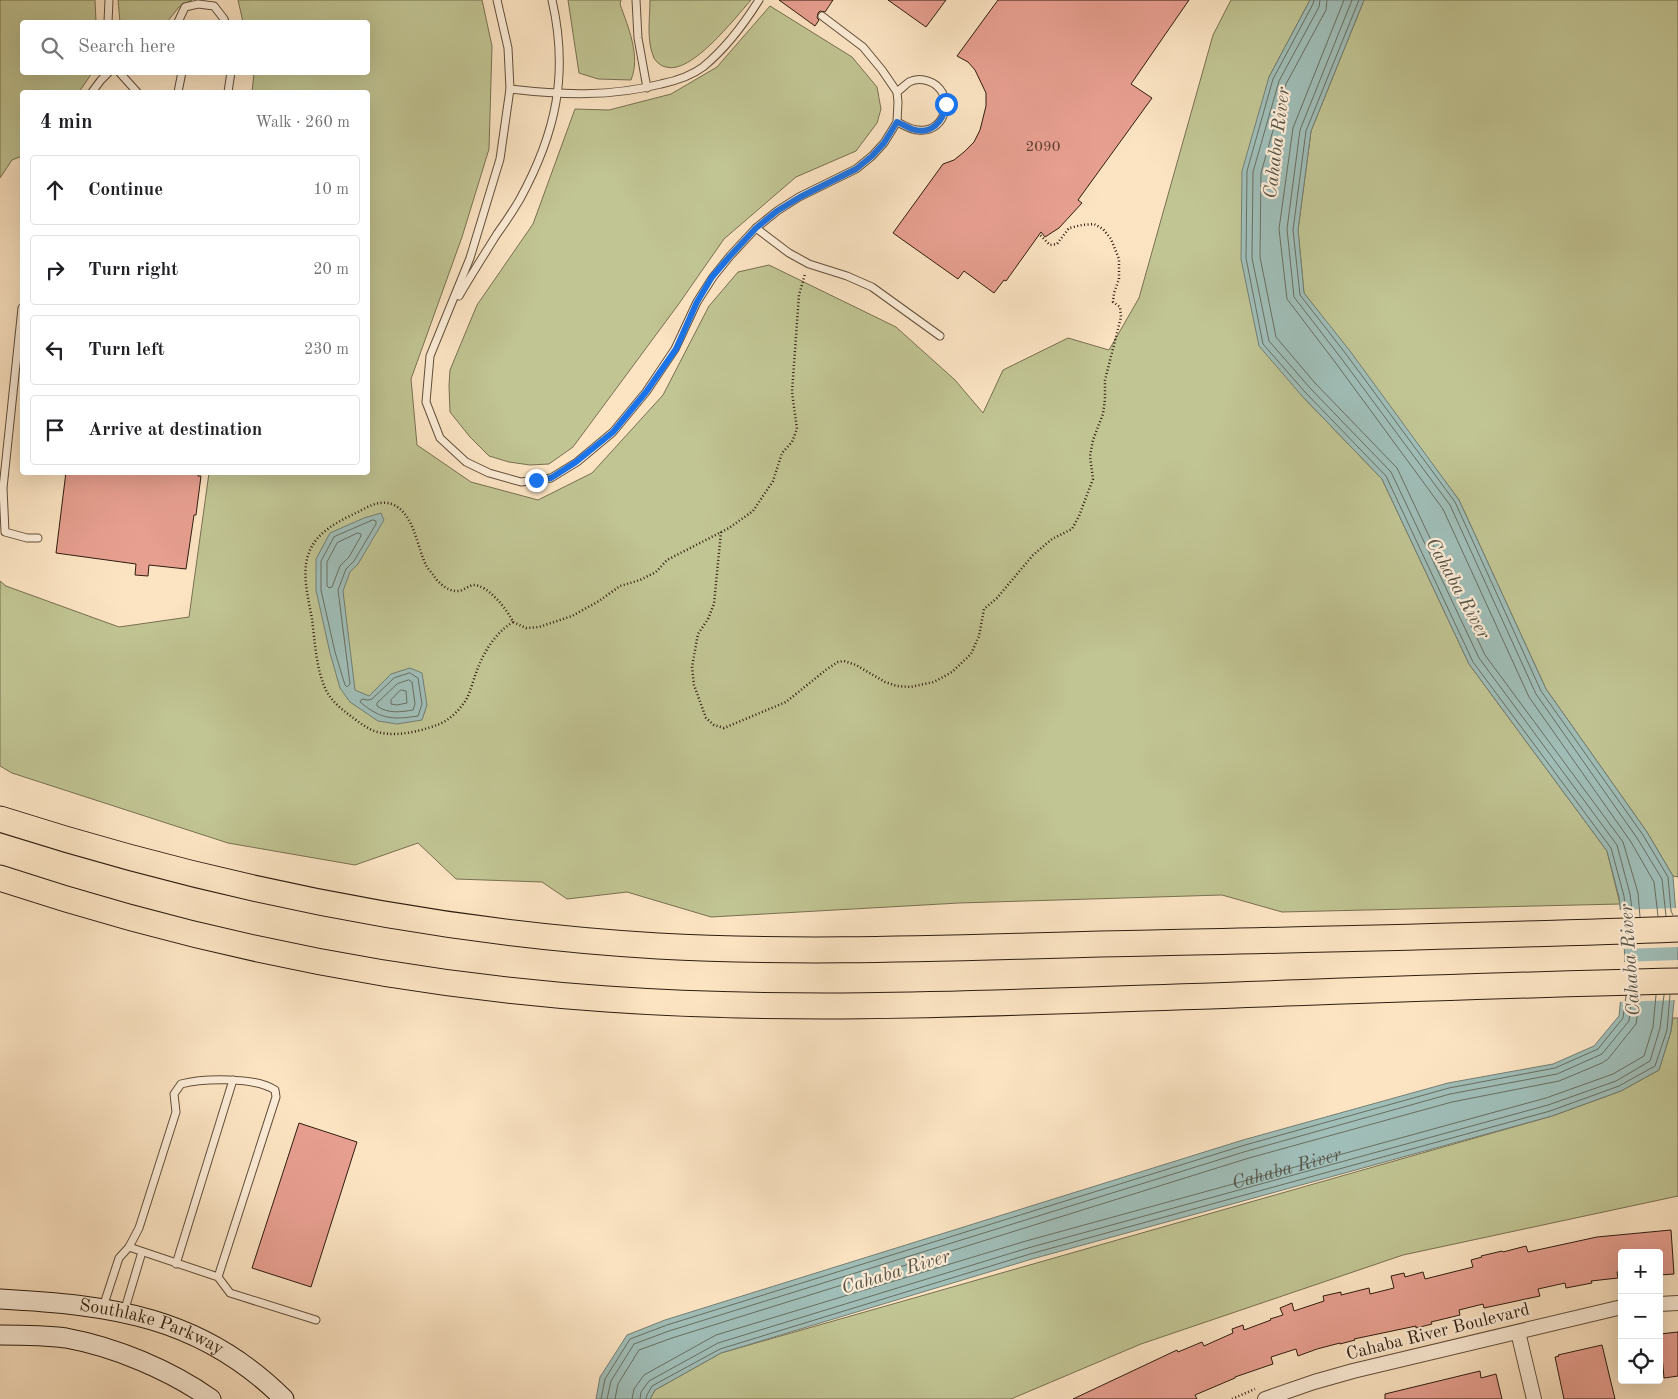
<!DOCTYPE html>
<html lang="en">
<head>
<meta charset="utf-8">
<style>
  body { margin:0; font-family:"Old Standard TT",serif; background:#f2f2f2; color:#202124 }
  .controls { position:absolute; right:15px; bottom:15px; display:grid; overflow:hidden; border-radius:5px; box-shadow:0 5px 20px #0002 }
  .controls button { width:45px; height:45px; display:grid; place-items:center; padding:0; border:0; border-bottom:1px solid #e0e0e0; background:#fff; color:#202124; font:25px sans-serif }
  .stop { position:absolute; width:15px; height:15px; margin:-11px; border:4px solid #1a73e8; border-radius:50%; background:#fff }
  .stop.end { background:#1a73e8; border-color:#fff; box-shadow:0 1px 5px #0008 }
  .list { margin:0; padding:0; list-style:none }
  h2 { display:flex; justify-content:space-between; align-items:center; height:65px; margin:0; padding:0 20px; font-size:21px }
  h2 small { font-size:16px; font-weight:400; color:#757577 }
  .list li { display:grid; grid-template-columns:32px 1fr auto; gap:15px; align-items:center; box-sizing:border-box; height:70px; margin:0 10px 10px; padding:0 10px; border:1px solid #e0e0e0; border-radius:5px }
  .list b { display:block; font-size:19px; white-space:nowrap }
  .list em { font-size:16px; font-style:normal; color:#757577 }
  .icon { flex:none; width:28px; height:28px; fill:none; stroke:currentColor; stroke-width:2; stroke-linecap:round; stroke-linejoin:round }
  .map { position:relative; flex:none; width:1678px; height:1399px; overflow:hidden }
  .search { position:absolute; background:#fff; box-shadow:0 5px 20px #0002; left:20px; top:20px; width:350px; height:55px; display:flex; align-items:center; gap:12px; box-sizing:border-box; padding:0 18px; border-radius:5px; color:#757577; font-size:19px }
  .panel { position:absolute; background:#fff; box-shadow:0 5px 20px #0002; left:20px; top:90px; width:350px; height:385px; border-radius:5px }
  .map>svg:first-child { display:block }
  .green { fill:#c1c493; stroke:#787050 }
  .water { fill:#a0beb8; stroke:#737e74 }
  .pier { fill:#fce4c3 }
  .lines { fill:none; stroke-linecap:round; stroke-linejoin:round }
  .shore { stroke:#686e62; stroke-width:1 }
  .building { fill:#e79f90; stroke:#2f1d0d }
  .lane-casing { stroke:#624f3a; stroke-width:9 }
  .street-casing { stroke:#624f3a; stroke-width:16 }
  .secondary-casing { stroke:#2f1d0d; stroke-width:21 }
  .highway-casing { stroke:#2f1d0d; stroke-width:27 }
  .path { stroke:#2f1d0d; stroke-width:2.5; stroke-dasharray:1 2.5; stroke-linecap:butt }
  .lane { stroke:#fdedd8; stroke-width:7 }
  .street { stroke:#fdedd8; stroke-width:14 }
  .secondary { stroke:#fdedd8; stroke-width:19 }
  .highway { stroke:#fce4c3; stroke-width:25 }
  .route { stroke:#1a73e8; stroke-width:6 }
  .labels { text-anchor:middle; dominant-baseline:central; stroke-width:4.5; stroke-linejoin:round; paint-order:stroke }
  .number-label { font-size:15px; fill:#5d3e2e }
  .street-label { font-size:18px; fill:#2f1d0d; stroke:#fdedd8 }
  .water-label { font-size:19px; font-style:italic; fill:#575549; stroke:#fdedd8 }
</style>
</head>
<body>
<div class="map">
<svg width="1678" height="1399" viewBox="0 0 1678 1399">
  <rect width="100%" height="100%" fill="#fce4c3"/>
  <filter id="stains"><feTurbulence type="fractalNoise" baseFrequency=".004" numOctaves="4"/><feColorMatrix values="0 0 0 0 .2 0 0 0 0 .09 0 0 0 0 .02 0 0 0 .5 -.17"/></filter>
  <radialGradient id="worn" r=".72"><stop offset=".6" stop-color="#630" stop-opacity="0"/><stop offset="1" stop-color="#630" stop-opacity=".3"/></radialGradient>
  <g class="green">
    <polygon points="0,0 95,0 96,22 22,22 22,72 92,73 79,92 22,92 22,156 12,160 0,178"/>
    <polygon points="118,0 192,0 179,7 167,22 120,22"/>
    <polygon points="238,0 482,0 492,46 489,149 462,237 411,379 417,445 471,482 538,500 592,473 663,395 709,306 738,272 769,265 896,327 955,380 983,413 1003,370 1068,338 1109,350 1139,298 1213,35 1231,0 1310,0 1269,77 1302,396 1382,479 1469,664 1607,851 1620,904 1282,912 1222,895 959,903 711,917 627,892 567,899 542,882 456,879 418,843 355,865 228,843 12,773 0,766 0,581 6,586 119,627 189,617 209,473 368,472 368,92 252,92 254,73 368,72 368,22 243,22"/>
    <path d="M 568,0 L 621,0 L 620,4 C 628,27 641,56 631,80 L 598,79 L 579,73 Z"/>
    <path d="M 650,0 L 751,0 C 735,18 691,75 666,67 C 661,66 656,62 654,58 C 646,40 650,18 650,0 Z"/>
    <polygon points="1364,0 1678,0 1678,877 1673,876 1647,832 1546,689 1459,500 1304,293 1298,230 1311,131"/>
    <polygon points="770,6 852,57 877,87 881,109 877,123 856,151 796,177 724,239 678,305 573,447 549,464 530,465 509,462 489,456 470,437 450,412 449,386 450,370 477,305 533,224 575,109 609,110 671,94 717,67"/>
    <polygon points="1673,1018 1678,1018 1678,1196 1403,1255 1141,1344 1011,1399 650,1399 655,1390 721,1353 1552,1116 1621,1091 1659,1070 1671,1031"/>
  </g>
  <g class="water">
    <polygon points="1310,0 1364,0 1311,131 1298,230 1304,293 1350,351 1459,500 1546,689 1647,832 1673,876 1678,941 1678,963 1671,1031 1659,1070 1621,1091 1552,1116 1032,1259 721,1353 655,1390 650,1399 596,1399 600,1377 627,1335 665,1320 1243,1140 1448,1083 1553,1064 1594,1046 1619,1016 1625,957 1619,897 1607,851 1469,664 1382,479 1302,396 1259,346 1241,259 1242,171 1269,77"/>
    <polygon points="381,513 384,520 358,564 350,572 343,591 355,690 369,696 391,674 410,668 422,673 427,705 422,720 397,724 378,721 350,702 340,688 330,653 316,590 316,559 330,533 364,518"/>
  </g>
  <g class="pier">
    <polygon points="1678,908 1678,947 1622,949 1618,910"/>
    <polygon points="1678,960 1677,1000 1618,1002 1622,962"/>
  </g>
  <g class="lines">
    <g class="shore">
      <polyline points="1314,0 1313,4 1273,79 1247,171 1246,258 1263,344 1305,392 1386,476 1473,662 1611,848 1624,896 1626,917"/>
      <polyline points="1320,0 1319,7 1279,81 1253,172 1252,258 1269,341 1310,388 1391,472 1479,658 1617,845 1630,894 1633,917"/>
      <polyline points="1327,0 1326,10 1286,84 1261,173 1260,257 1276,337 1315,383 1397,468 1485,655 1623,842 1638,893 1640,917"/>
      <polyline points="1344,0 1293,128 1279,229 1287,299 1335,362 1443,509 1529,697 1631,842 1654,882 1658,916"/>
      <polyline points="1352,0 1300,130 1287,229 1294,297 1341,358 1450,505 1536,694 1637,838 1662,879 1666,916"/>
      <polyline points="1359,0 1306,131 1293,230 1300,295 1346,354 1455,502 1541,691 1643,835 1668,877 1671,911 1673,915"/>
      <polygon points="373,520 376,521 376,524 354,561 346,569 338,590 350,684 347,687 345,685 335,652 321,590 321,561 334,537"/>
      <polygon points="358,533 361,534 361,536 349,557 340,566 332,587 329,588 327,586 327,562 337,543"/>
      <path d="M 410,673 L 418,678 L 422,704 L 418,716 C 391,720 381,719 360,702 L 362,699 L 368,700 L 372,699 L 394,678 Z"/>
      <path d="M 409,680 L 412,682 L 415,704 L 413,710 C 401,712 388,714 377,706 L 377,703 L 397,684 Z"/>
      <polygon points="401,690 406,691 407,703 397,705 391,704 391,700"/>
      <polyline points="601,1399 605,1379 630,1339 667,1325 1245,1145 1449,1088 1555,1068 1598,1049 1623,1018 1626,996"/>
      <polyline points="607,1399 611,1381 634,1344 669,1331 1247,1151 1450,1094 1557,1074 1602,1054 1629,1021 1632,996"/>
      <polyline points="615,1399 618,1384 639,1350 672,1338 1249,1158 1452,1102 1559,1081 1602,1063 1608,1059 1636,1024 1640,996"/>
      <path id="s1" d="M 632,1399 L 634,1389 L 644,1375 L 716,1335 L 1026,1241 L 1546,1098 L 1613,1074 L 1644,1056 L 1653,1027 L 1656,995"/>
      <polyline points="640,1399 641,1392 649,1381 718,1343 1028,1248 1548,1105 1616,1081 1650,1061 1660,1028 1664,995"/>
      <polyline points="646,1399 647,1395 652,1386 720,1349 1030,1254 1550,1111 1619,1086 1655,1066 1667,1030 1670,995"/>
    </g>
  </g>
  <g class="building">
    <polygon points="779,0 833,0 825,12 820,11 818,13 817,18 819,20 815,26"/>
    <polygon points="888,0 946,0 926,27"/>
    <polygon points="998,0 1189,0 1131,84 1152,98 1078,200 1082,203 1059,228 1045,237 1041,232 1006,281 1004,280 994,293 964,271 958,279 893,233 943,164 954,160 964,152 974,142 980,130 986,106 986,93 975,70 968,62 957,56"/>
    <polygon points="66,472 198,472 198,476 201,476 196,515 194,515 186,569 149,565 148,576 135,575 136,564 56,553"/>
    <polygon points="299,1123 357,1142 311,1287 252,1268"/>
    <polygon points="1671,1230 1674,1274 1659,1275 1659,1253 1622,1253 1622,1271 1617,1272 1618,1278 1591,1281 1592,1283 1566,1288 1565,1283 1538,1289 1540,1296 1484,1308 1483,1304 1459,1310 1460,1315 1431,1322 1432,1324 1416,1328 1416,1326 1354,1339 1355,1340 1340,1344 1340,1343 1317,1349 1298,1356 1296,1349 1271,1357 1273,1364 1235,1377 1235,1378 1195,1395 1197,1399 1073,1399 1177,1350 1178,1352 1202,1342 1204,1346 1233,1333 1232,1329 1243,1325 1244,1330 1271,1320 1270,1319 1283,1315 1280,1308 1292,1303 1294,1311 1324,1301 1323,1296 1341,1292 1341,1295 1369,1288 1370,1294 1394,1288 1391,1276 1404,1273 1405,1277 1423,1272 1425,1279 1473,1267 1471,1260 1482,1257 1481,1256 1502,1251 1503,1252 1526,1246 1528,1252 1597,1237"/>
    <polygon points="1678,1332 1678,1376 1664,1378 1660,1334"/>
    <polygon points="1602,1345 1615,1399 1564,1399 1555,1357 1559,1356 1558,1355"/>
    <polygon points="1480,1371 1481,1378 1496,1374 1502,1399 1385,1399 1385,1394"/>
  </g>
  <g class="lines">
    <defs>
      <g id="lane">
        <polyline points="497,0 508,48 510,89 500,159 470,258 430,356 426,402 440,438 466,462 489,473 521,482 551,478 577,462 613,432 646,392 675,349 697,302 713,277 730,256 756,228 777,211 799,197 856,169 872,156 884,143 897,122 898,102 897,92 882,70 863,47 822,16"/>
        <polyline points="636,0 638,38 647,88"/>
        <polyline points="108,22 109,0"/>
        <polyline points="178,22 185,7 198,4 214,6 224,19 225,22"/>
        <polyline points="119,72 137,92"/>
        <path d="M 510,89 C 562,95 610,97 661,84 C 675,81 691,76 703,67 C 725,49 744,24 759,0"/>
        <polyline points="92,92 101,80 109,72"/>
        <polyline points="178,92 182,72"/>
        <polyline points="228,92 231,72"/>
        <path d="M 897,122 C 904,125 911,130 918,130 C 948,134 956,90 928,81 C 922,79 915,79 909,82 C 905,85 901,89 897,92"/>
        <polyline points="756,228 789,253 809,264 847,276 872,287 940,336"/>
        <path d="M 459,296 C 471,275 484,255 497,234 C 505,223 513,211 520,199 C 556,133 569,74 552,0"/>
        <polyline points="22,308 3,488 5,532 27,538 38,538"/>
        <polyline points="176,1264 233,1080"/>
        <path d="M 218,1277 L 276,1097 L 275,1090 C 255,1077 204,1078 181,1084 L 174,1094 L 176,1112 L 139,1228 L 129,1247 L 218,1277 L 230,1293 L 316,1320"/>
        <polyline points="103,1307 119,1258 129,1247"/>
        <polyline points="124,1312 142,1252"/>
      </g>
      <g id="street">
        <polyline points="1659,1304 1678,1303"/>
        <polyline points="1518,1332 1534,1399"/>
        <polyline points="1265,1399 1314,1382 1353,1371 1622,1307"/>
      </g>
      <g id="secondary">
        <path id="s2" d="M 0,1299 C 111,1305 201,1316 284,1399"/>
        <path d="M 0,1335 C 22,1335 44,1335 66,1338 C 115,1347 170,1370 211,1399"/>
      </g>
      <g id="highway">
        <path d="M 0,819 C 213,887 434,933 658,946 C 822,955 987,946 1151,943 C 1327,939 1502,936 1678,929"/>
        <path d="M 0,878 C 196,943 401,985 607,999 C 777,1011 947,1005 1117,999 C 1304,993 1491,985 1678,981"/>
      </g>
    </defs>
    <use href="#lane" class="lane-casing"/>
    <use href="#street" class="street-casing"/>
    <use href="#secondary" class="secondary-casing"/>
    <use href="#highway" class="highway-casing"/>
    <g class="path">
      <polyline points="721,532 714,604 708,619 698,634 692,667 694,685 706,718 714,725 724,728 786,702 827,669 838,662 844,661 856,665 885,682 897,686 910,687 934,682 952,672 971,654 979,636 984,609 997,598 1033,555 1052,539 1072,529 1079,516 1093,479 1090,456 1093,440 1103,414 1105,399 1105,380 1121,317 1120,307 1113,302 1114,293 1119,279 1119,259 1111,239 1103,229 1094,224 1082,225 1069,228 1057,244 1050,245 1039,234"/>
      <path d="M 513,622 C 495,633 483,653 476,673 C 473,681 471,690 467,698 C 461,709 449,721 437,725 C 418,732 389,739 370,729 C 362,725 355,719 348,714 C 340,708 332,701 327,692 C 316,671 315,642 312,619 C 308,596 300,569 311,548 C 320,530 341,520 358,512 C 369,506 381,499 394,505 C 415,515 417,549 427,567 C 429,570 432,573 434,576 C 439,584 449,592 459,591 C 464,590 468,586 473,585 C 487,584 508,610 513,622 L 526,628 L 539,627 L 572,616 L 599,601 L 620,586 L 640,580 L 656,572 L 667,560 L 729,528 L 753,511 L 773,481 L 782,453 L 792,442 L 797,429 L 792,392 L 799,295 L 805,274"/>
      <polyline points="1232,1399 1255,1389"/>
    </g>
    <use href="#lane" class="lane"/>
    <use href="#street" class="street"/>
    <use href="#secondary" class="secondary"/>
    <use href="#highway" class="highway"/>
  </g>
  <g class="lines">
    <path class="route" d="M 536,480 L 551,478 L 576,462 L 613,432 L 646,392 L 676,349 L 697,302 L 712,277 L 730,256 L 756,228 L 777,211 L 800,197 L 856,169 L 872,156 L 884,143 L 897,122 C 902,124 907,127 912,129 C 931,136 944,121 946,104"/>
  </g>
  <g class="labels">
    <g class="number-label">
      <text x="1043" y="147">2090</text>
    </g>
    <g class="street-label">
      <text stroke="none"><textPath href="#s2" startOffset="155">Southlake Parkway</textPath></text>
      <text transform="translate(1438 1332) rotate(-14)">Cahaba River Boulevard</text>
    </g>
    <g class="water-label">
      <text transform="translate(1278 143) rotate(-83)">Cahaba River</text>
      <text transform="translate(1457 589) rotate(61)">Cahaba River</text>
      <text transform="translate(1631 960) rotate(-94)">Cahaba River</text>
      <text stroke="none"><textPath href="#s1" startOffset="704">Cahaba River</textPath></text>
      <text transform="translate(896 1273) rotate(-17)">Cahaba River</text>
    </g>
  </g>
  <rect width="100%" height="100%" filter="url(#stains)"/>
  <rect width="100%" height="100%" fill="url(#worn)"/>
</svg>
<div class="controls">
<button>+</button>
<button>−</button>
<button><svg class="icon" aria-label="locate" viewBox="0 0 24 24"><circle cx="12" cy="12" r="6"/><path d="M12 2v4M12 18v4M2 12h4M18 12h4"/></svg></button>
</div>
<div class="stop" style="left:946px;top:104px"></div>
<div class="stop end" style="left:536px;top:480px"></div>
<div class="search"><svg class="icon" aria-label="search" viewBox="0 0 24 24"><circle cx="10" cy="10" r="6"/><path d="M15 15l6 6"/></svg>Search here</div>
<section class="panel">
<h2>4 min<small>Walk · 260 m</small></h2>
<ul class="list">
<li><svg class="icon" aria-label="ahead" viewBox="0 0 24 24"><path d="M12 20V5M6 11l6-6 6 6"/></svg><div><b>Continue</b></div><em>10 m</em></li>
<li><svg class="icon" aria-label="right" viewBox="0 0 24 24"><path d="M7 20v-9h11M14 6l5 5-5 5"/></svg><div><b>Turn right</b></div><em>20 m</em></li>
<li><svg class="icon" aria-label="left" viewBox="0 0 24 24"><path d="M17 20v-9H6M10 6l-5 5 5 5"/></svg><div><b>Turn left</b></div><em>230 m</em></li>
<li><svg class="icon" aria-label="arrive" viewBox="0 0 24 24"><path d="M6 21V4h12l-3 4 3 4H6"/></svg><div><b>Arrive at destination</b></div></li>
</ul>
</section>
</div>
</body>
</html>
